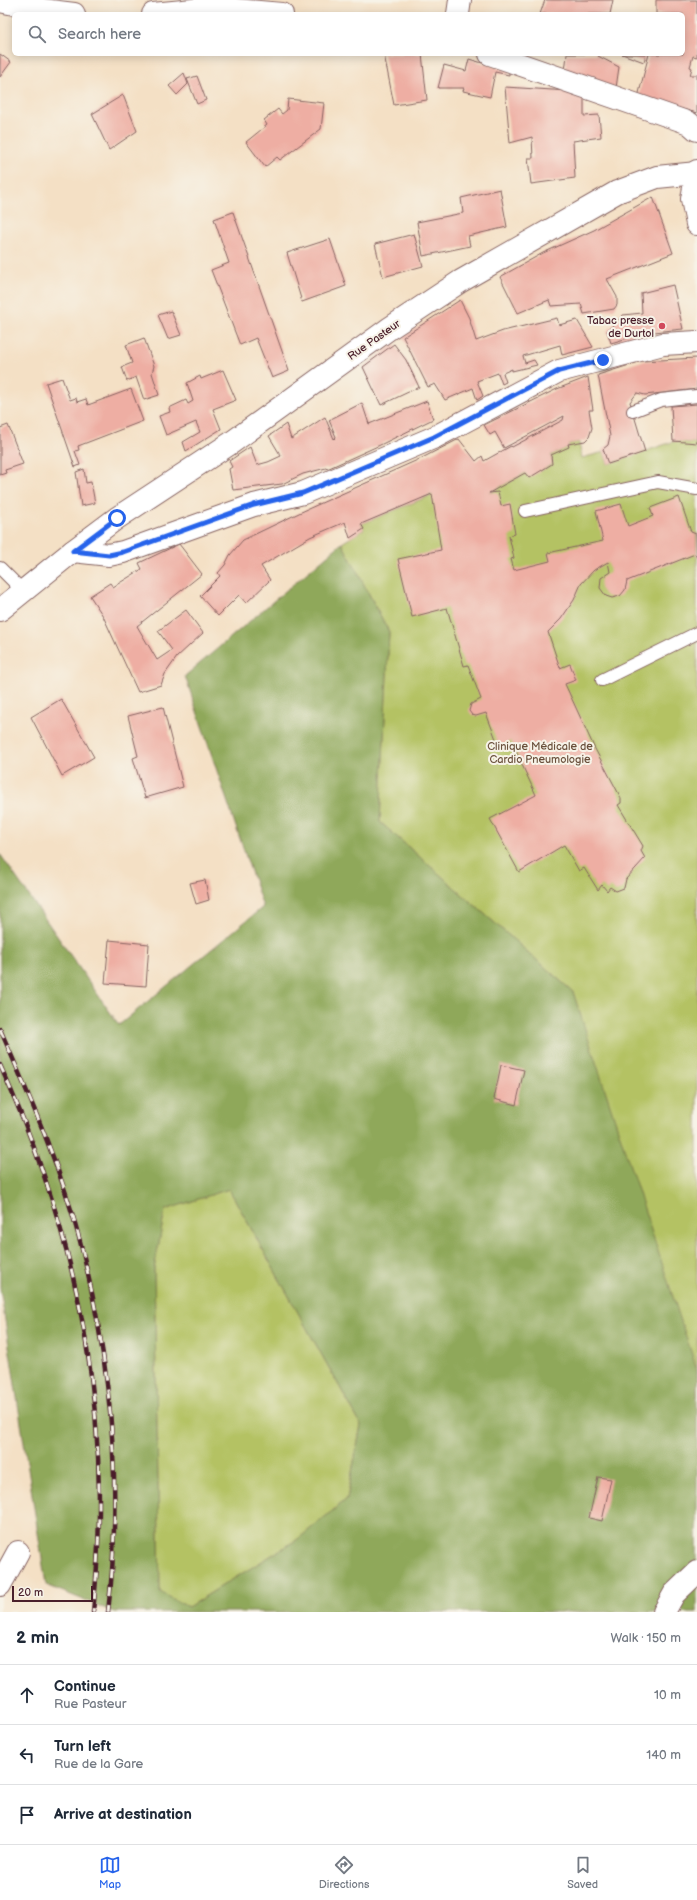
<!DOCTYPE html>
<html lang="en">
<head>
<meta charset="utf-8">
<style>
  body { margin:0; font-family:"Balsamiq Sans",sans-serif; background:#f2f2f3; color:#1f2937 }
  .scale { position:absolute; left:12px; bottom:10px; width:81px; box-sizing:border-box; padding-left:4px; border:2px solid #4a1f2b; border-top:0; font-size:11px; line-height:14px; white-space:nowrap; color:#4a1f2b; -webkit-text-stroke:3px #f7f3e8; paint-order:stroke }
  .stop { position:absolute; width:12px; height:12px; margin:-9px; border:3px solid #2563eb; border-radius:50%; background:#fff }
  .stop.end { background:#2563eb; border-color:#fff; box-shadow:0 1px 4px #0008 }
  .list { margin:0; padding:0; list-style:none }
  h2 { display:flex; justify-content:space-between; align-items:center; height:52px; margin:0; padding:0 16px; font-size:17px }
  h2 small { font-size:13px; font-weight:400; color:#747a83 }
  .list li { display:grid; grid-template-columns:26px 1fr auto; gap:12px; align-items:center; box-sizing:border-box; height:60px; padding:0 16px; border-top:1px solid #e0e1e3 }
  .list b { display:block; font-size:15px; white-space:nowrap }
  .list p { margin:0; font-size:13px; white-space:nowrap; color:#747a83 }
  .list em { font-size:13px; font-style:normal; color:#747a83 }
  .icon { flex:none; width:22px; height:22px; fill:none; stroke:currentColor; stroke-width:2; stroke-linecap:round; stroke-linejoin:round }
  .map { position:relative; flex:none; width:697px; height:1612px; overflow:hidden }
  .search { position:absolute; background:#fff; box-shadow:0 2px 10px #0003; left:12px; right:12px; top:12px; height:44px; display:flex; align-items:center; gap:10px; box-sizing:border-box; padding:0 14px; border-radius:6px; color:#747a83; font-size:15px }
  .sheet { height:232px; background:#fff }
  nav { display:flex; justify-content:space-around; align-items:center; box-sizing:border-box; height:56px; border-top:1px solid #e0e1e3; background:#fff; font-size:11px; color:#747a83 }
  nav a { display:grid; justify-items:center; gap:2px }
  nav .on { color:#2563eb }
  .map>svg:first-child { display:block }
  .green { fill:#b4c264; stroke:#7f7048 }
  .forest { fill:#8fa85a; stroke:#6c6442; fill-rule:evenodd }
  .building { fill:#eeaea3 }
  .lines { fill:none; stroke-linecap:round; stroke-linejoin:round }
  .service-casing { stroke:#866361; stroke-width:14 }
  .minor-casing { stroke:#866361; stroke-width:24 }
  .tertiary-casing { stroke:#866361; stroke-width:24 }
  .service { stroke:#fff; stroke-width:12 }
  .minor { stroke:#fff; stroke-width:22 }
  .tertiary { stroke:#fff; stroke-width:22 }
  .rail-casing { stroke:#4a1f2b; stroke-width:4.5 }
  .rail { stroke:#f7f3e8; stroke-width:3; stroke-dasharray:9; stroke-linecap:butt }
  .route { stroke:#2563eb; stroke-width:5 }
  .poi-dot { fill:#d1495b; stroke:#f7f3e8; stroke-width:1.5 }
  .labels { text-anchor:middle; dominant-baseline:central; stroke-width:4; stroke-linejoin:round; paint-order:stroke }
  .poi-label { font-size:11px; fill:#4a1f2b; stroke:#f7f3e8; text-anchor:end }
  .street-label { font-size:11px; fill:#4a1f2b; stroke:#f7f3e8 }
  .park-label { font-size:11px; fill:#6a503c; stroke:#f7f3e8 }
</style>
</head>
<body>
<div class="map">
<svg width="697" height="1612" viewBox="0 0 697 1612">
  <rect width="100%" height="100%" fill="#f7f3e8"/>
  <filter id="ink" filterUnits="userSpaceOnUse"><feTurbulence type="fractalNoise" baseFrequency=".025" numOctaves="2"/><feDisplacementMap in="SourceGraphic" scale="8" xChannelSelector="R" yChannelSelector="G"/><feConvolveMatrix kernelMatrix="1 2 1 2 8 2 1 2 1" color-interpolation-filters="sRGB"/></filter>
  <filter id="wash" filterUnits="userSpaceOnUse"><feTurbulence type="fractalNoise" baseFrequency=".012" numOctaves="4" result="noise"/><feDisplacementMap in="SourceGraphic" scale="16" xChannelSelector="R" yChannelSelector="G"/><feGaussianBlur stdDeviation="0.9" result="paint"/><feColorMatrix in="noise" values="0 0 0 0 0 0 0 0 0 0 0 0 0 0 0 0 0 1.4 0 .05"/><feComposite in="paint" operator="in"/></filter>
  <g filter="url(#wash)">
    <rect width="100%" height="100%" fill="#f4e0c5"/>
    <g class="green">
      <polygon points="675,441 697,443 697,1397 573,992 380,822 389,632 342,543 364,529 361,524 439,492 486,495 525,473 542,470 552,464 551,455 569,447 568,444 579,442 582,458 604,452 608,464"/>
      <polygon points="229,1189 361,1425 347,1499 298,1539 188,1607 160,1593 154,1269 165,1210"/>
    </g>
    <path class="forest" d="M 342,543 L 389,632 L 380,822 L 573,992 L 697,1370 L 697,1612 L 114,1612 L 46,1585 L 0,1288 L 0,854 L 119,1025 L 263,907 L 185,676 ZM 229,1189 L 361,1425 L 347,1499 L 298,1539 L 188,1607 L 160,1592 L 154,1269 L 165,1210 Z"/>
    <g id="blocks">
      <g class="building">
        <polygon points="545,0 613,0 610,14 540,14"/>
        <polygon points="656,0 697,0 697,57 693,56 690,67 692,68 690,75 697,75 697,113 638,97 649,54 683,54 683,14 656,14"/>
        <polygon points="0,54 11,62 0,77"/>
        <polygon points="384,54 422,54 427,100 394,105"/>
        <polygon points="567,54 599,54 598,56 619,67 616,88 565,72"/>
        <polygon points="622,54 646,54 644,62"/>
        <polygon points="469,59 509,71 509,75 495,72 490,97 463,91 464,88 438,88 444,65 466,71"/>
        <polygon points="184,73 188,84 177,95 169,86"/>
        <polygon points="197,76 206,100 197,104 187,79"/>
        <polygon points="505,87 584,92 584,116 599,115 601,137 573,141 575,178 531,184 528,158 533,158 532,137 510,143"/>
        <polygon points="123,95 137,131 109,150 92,114"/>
        <polygon points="288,99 324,103 321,129 280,160 277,157 265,167 246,142 267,125 264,120 278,109 282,114 287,110"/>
        <polygon points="500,189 507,227 468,236 470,246 423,256 417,222 463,213 461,198"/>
        <polygon points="653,197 673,253 607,279 617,297 617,305 614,309 584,314 581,304 551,306 549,300 518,313 500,277 543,253 594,230"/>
        <polygon points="233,212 289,371 272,378 256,338 240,345 211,270 229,263 214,219"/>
        <polygon points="414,234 423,266 383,277 375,244"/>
        <polygon points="330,239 346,286 302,302 287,253"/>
        <polygon points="673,285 683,329 644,333 611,343 607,331 623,315 642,313 641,293"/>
        <polygon points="460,300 469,318 476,341 503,331 557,318 559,325 577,320 593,347 562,355 560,345 523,356 525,363 534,360 537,365 512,371 512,369 503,373 506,382 502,384 498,373 477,381 483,396 477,400 473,388 445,400 435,384 428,387 403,337"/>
        <polygon points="171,311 181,335 168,339 158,315"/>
        <polygon points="144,338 154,366 152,373 159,395 144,400 136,377 127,381 122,367 132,363 126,345"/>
        <polygon points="394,344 406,360 419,387 381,405 363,367"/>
        <polygon points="697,358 697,389 645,395 637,393 630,402 645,452 608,464 603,449 608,445 610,436 598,375 642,361"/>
        <polygon points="223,370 236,400 213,409 221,429 186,451 183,442 200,432 196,422 166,435 159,416 170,412 169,408 186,400 188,404 193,401 187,383 200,376 201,379"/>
        <polygon points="588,377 593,410 589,410 592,428 589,437 585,441 568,444 569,447 551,455 552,464 529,478 525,473 489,493 498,492 501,506 510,504 515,534 509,536 514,558 511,559 514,570 550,561 548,553 603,541 596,511 621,504 628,526 653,516 650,508 679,497 691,532 696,534 697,558 695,554 627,581 625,590 620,596 612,598 606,596 600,588 601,578 610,572 608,562 594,570 581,584 574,600 561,619 548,632 560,668 570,664 576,680 565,684 594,747 621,798 621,803 618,805 643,846 641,851 645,858 626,879 624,888 616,891 610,887 607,891 602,885 598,890 584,868 579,871 564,845 519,872 490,819 536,795 511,741 499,747 486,713 476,716 472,715 469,711 471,704 481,699 468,665 464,666 447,608 412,617 398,559 441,550 432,494 361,524 364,529 350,538 345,522 310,537 261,566 270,580 246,603 239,595 218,616 200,596 220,576 218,573 225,565 230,555 243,540 299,513 422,458 459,439 476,461 482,456 484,461 511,446 512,447 563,420 564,416 504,448 495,432 490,435 484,425 557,389"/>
        <polygon points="62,378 70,400 76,398 77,402 86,399 88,405 131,389 143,421 78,446 79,450 75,451 80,465 75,467 46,383"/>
        <polygon points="427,401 433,419 380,445 327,469 326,468 303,474 282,484 233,490 229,469 232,467 229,461 250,447 257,465 268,462 281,456 269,436 286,424 291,439 325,417 334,439 336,437 329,420 362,403 369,424"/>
        <polygon points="697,404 697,443 673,441 671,406"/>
        <polygon points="8,425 23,464 5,470 6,473 0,475 0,428"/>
        <polygon points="84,469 86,483 91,482 95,503 81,506 76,472"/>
        <polygon points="179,544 202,574 137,626 157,660 172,650 158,631 186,610 203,633 177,657 165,674 161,685 138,692 103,616 90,596 110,583 113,587 142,569 139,563"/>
        <polygon points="61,699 94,757 62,776 31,717"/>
        <polygon points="163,707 183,787 145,798 133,758 138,756 128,716"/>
        <polygon points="205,880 209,900 196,904 190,883"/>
        <polygon points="109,940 149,944 146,986 105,983"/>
        <polygon points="501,1065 524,1070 516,1105 494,1099"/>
        <polygon points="598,1477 611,1479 602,1521 589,1518"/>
      </g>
    </g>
  </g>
  <g filter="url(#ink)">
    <use href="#blocks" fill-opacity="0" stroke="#866361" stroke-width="1"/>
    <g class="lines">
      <defs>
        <g id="service">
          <polyline points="633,411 661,400 697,396"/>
          <polyline points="525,511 658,482 697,489"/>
          <polyline points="0,568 23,591"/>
          <polyline points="602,680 697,633"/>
        </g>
        <g id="minor">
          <polyline points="0,1 42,10 74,14"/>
          <polyline points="153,14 213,8 282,14"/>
          <polyline points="458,14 460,0"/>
          <polyline points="490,54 689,123 697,130"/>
          <polyline points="697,171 692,199 697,224"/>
          <polyline points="73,551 109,555 123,552 254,505 303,493 435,437 559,371 663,344 697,342"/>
          <polyline points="0,1585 18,1552"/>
          <polyline points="664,1612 674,1594 697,1572"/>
        </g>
        <polyline id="tertiary" points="0,610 73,551 117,518 231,443 390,328 461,281 617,192 657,177 697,173"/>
      </defs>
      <use href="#service" class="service-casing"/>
      <use href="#minor" class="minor-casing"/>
      <use href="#tertiary" class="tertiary-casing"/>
      <use href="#service" class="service"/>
      <use href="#minor" class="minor"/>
      <use href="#tertiary" class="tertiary"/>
      <defs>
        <g id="rail">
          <path d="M 0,1029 C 30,1098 61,1168 80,1241 C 111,1363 123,1487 108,1612"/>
          <path d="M 0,1065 C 80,1241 114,1419 93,1612"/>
        </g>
      </defs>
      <use href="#rail" class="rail-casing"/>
      <use href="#rail" class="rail"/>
    </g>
  </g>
  <g class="lines" filter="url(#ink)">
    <polyline class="route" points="117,518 73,551 109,555 123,552 254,505 303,493 434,437 559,371 603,360"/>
  </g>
  <circle class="poi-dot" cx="662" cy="326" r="4"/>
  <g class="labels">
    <g class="poi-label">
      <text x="654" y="320">Tabac presse<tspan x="654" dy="13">de Durtol</tspan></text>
    </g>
    <g class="street-label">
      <text transform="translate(374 340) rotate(-35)">Rue Pasteur</text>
    </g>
    <g class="park-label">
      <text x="540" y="746">Clinique Médicale de<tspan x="540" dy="13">Cardio Pneumologie</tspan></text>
    </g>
  </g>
</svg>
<div class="scale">20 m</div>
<div class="stop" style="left:117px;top:518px"></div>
<div class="stop end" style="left:603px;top:360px"></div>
<div class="search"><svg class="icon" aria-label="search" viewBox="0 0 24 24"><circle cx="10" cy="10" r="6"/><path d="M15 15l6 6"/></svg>Search here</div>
</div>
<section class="sheet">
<h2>2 min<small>Walk · 150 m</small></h2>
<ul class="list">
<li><svg class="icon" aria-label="ahead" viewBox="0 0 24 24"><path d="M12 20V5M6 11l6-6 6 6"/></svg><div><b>Continue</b><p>Rue Pasteur</p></div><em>10 m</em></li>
<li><svg class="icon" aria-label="left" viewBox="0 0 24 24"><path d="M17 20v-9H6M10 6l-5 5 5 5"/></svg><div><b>Turn left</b><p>Rue de la Gare</p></div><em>140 m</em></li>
<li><svg class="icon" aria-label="arrive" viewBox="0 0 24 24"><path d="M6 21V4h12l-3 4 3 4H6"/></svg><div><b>Arrive at destination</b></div></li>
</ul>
</section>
<nav>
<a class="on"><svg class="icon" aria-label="map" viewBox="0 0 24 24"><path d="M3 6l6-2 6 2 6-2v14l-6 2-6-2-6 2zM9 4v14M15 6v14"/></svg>Map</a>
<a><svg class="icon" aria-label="directions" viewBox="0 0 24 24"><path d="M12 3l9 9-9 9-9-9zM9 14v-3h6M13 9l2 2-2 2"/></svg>Directions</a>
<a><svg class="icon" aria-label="saved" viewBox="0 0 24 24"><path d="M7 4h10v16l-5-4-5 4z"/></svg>Saved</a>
</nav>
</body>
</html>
